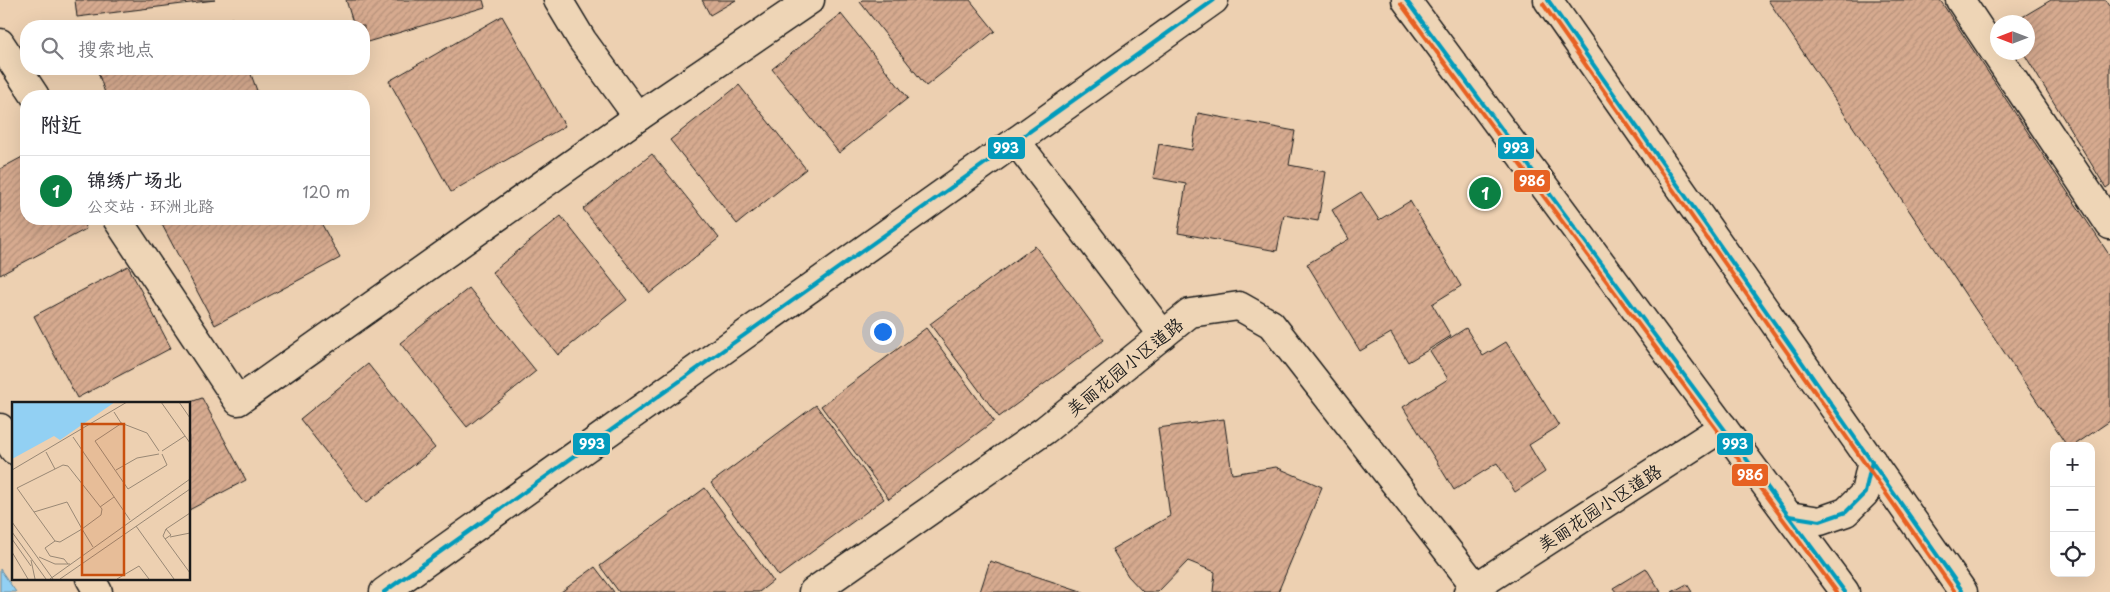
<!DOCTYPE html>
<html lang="zh">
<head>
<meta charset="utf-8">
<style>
  body { margin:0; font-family:"Playpen Sans","LXGW WenKai TC",sans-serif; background:#f2f2f3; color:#2b2b33 }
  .controls { position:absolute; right:15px; bottom:15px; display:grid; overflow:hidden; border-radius:10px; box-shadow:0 5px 20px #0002 }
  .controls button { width:45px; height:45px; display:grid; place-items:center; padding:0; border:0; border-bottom:1px solid #e1e1e2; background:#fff; color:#2b2b33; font:25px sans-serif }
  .compass { position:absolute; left:1990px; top:15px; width:45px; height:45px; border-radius:50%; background:#fff; box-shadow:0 5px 20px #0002; rotate:270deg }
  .you { position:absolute; left:882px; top:331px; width:18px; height:18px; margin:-12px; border:4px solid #fff; border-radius:50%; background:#1a73e8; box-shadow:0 0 0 8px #1a73e833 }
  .badge { display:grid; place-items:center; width:32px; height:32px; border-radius:50%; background:#0b8043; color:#fff; font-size:16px; font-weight:700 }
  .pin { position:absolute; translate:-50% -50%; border:2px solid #fff; box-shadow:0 1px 5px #0006 }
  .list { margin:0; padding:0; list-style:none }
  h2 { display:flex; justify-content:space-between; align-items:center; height:65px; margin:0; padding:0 20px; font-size:21px }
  h2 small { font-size:16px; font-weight:400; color:#7c7c81 }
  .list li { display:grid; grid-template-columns:32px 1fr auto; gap:15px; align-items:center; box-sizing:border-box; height:70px; padding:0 20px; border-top:1px solid #e1e1e2 }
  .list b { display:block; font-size:19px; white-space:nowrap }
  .list p { margin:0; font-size:16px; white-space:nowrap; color:#7c7c81 }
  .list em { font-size:16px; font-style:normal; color:#7c7c81 }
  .icon { flex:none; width:28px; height:28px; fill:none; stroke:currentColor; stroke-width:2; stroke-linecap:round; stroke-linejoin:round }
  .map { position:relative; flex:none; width:2110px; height:592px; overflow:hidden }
  .search { position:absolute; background:#fff; box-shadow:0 5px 20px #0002; left:20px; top:20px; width:350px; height:55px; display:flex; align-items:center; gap:12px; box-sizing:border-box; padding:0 18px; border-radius:20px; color:#7c7c81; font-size:19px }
  .panel { position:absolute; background:#fff; box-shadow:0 5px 20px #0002; left:20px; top:90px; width:350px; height:135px; border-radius:20px }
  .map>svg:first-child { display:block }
  .water { fill:#92d0f3; stroke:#63889d }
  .building { fill:url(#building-hatch); stroke:#1c1c1c }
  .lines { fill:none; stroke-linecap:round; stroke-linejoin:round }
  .street-casing { stroke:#1c1c1c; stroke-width:31 }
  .secondary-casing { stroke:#1c1c1c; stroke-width:31 }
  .street { stroke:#eed5b6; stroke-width:28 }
  .secondary { stroke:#eed5b6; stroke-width:28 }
  .bus-1-casing { stroke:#eed5b6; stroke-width:8 }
  .bus-2-casing { stroke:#eed5b6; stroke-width:8 }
  .bus-1 { stroke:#039bbc; stroke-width:4 }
  .bus-2 { stroke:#e76122; stroke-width:4 }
  .labels { text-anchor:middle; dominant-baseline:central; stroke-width:5; stroke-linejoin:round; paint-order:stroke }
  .street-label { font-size:18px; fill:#1c1c1c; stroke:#eed5b6 }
  .inset-road { fill:none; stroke:#998875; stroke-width:1 }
  .view { fill:#c9500e; fill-opacity:0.15; stroke:#c9500e; stroke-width:2.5 }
  .inset-edge { fill:none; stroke:#1c1c1c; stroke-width:2.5 }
  .line-badge { stroke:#eed5b6; stroke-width:2 }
  .badge-label { font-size:14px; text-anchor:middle; font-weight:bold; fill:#fff }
</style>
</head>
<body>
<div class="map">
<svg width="2110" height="592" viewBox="0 0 2110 592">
  <defs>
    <pattern id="building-hatch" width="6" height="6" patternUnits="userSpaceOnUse" patternTransform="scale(1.25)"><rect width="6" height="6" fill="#d6aa8f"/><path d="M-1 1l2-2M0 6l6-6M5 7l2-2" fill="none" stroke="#b7927b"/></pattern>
  </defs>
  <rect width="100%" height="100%" fill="#edd0b1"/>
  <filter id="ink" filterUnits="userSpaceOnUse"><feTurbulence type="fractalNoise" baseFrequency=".02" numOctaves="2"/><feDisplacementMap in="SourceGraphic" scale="10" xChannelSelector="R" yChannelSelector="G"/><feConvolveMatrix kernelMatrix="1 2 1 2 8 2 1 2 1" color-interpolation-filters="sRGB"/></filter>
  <g filter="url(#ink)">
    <polygon class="water" points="0,569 16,592 0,592"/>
    <g class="building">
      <polygon points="75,0 215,0 77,17"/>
      <polygon points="346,0 483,0 485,7 364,43 364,26 354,26"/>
      <polygon points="702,0 736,0 710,15"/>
      <polygon points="862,0 970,0 995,31 926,86 860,2"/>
      <polygon points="1768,0 1940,0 2110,256 2110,421 2073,446 2067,446"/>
      <polygon points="2051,0 2106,0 2110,6 2110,185 2106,188 2023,52 2028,52 2028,22 2014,22"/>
      <polygon points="841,14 908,98 839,153 772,69"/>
      <polygon points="502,16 565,126 451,192 389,81"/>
      <polygon points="232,18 235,26 210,26"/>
      <polygon points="97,69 249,69 259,96 106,96"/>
      <polygon points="739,85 806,169 737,224 670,140"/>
      <polygon points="1198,113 1295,131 1289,165 1326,172 1318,221 1284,215 1277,251 1178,233 1186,184 1153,178 1159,144 1192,150"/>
      <polygon points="652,154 719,238 650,293 583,209"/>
      <polygon points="26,155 26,219 81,219 86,229 0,275 0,169"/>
      <polygon points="1361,192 1379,220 1410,201 1461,286 1432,304 1451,336 1408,362 1391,333 1360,351 1307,264 1349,239 1332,210"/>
      <polygon points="561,216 627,300 558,355 492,272"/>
      <polygon points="159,219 319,219 340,258 215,325"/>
      <polygon points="1035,246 1104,340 999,417 930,324"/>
      <polygon points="128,266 171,348 77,398 34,316"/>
      <polygon points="469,288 536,371 467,427 400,343"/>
      <polygon points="926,328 994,421 889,499 821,406"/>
      <polygon points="1466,328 1483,356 1506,342 1559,426 1529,445 1545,472 1515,492 1497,463 1454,490 1403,407 1448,379 1430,351"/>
      <polygon points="368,364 435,448 366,503 300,419"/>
      <polygon points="202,398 246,480 189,510 188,403"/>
      <polygon points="816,405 884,499 779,576 711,483"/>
      <polygon points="1224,419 1232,474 1276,467 1322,487 1278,592 1213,592 1215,572 1188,561 1158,592 1143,592 1128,576 1112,549 1170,516 1158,428"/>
      <polygon points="705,488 773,581 759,592 619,592 600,566"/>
      <polygon points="990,561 1084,592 980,592"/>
      <polygon points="595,567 614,592 561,592"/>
      <polygon points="1646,568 1661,592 1616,592 1613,588"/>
      <polygon points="1687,584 1692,592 1672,592"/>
    </g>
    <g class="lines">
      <defs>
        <g id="street">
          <polyline points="558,0 582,40 638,117"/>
          <polyline points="1960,0 2110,225"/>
          <polyline points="0,43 35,96"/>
          <polyline points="1016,141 1163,335"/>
          <polyline points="117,219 238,401 638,117 810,0"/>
          <polyline points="813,592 1045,430 1190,313 1239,306 1271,324 1476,587 1468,592"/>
          <polyline points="1479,592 1476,587 1723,427"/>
        </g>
        <g id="secondary">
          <polyline points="1406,0 1845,592"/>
          <polyline points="1548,0 1963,592"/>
          <polyline points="0,428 14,450"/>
          <polyline points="1789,516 1820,521 1846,512 1865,493 1872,461"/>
          <polyline points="90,578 98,592"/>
          <polyline points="384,592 1214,0"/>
        </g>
      </defs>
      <use href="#street" class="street-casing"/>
      <use href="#secondary" class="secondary-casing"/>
      <use href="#street" class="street"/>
      <use href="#secondary" class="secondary"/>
      <defs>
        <g id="bus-1">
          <polyline points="1406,0 1845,592"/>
          <polyline points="1548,0 1963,592"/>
          <polyline points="1789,516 1820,521 1846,512 1865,493 1872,461"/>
          <polyline points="384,592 1214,0"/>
        </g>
        <g id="bus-2">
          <polyline points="1401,4 1837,592"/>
          <polyline points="1543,4 1955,592"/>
        </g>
      </defs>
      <use href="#bus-1" class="bus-1-casing"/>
      <use href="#bus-2" class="bus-2-casing"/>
      <use href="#bus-1" class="bus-1"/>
      <use href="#bus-2" class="bus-2"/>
    </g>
  </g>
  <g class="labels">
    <g class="street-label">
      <text transform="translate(1124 366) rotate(-39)">美丽花园小区道路</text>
      <text transform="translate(1599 507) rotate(-33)">美丽花园小区道路</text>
    </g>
  </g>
  <g transform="translate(12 402)">
    <rect width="178" height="178" fill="#edd0b1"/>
    <path d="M 0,0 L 103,0 L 48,38 L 42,34 L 0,57 Z" fill="#92d0f3"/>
    <path class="inset-road" d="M 149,0 L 178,41M 167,0 L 178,16M 102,10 L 109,21 L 135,31 L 147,49M 110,21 L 83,39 L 116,87 L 155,63 L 150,52M 61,35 L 118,118M 150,49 L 173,34M 34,50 L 43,67M 0,68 L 115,0M 104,68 L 125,56 L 147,52M 88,105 L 102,95M 22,110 L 55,100 L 70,127 L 89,113 L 90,107 L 56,64 L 51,63 L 5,86 L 22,110 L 43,139 L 48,140 L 70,127 L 81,145M 0,120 L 41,177M 124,124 L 162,177M 154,127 L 178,111M 0,130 L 34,177M 158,135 L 178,131M 0,137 L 19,164M 153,137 L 159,133 L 154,127 L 151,134 L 178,171M 43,139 L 33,146 L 38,154 L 52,157 L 56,162M 0,150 L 16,177M 27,155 L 43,162 L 58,162M 19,158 L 23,177M 38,177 L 178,77M 48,177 L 178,87M 105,177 L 127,164 L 137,177"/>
    <path class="view" d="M 70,22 L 112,22 L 112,173 L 70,173 Z"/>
    <rect width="178" height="178" class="inset-edge"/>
  </g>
  <g class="line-badge">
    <rect x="1497" y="136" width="38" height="24" rx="5" fill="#039bbc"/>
    <rect x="987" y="136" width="39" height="24" rx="5" fill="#039bbc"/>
    <rect x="1513" y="169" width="38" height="24" rx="5" fill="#e76122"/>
    <rect x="572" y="432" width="39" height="24" rx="5" fill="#039bbc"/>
    <rect x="1716" y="432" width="38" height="24" rx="5" fill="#039bbc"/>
    <rect x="1731" y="463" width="38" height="24" rx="5" fill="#e76122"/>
  </g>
  <g class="badge-label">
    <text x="1516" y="153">993</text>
    <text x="1006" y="153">993</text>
    <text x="1532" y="186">986</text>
    <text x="592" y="449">993</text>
    <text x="1735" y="449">993</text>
    <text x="1750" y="480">986</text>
  </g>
</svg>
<div class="controls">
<button>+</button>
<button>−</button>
<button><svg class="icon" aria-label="locate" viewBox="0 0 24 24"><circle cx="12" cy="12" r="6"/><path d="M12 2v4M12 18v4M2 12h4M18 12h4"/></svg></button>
</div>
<svg class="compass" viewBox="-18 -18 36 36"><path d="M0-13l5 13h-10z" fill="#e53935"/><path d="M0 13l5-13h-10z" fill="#7c7c81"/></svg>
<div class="you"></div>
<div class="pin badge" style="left:1485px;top:193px">1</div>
<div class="search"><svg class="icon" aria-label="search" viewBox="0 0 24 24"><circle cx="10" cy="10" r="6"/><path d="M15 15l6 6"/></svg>搜索地点</div>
<section class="panel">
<h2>附近<small></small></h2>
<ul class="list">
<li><span class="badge">1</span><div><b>锦绣广场北</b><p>公交站 · 环洲北路</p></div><em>120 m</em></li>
</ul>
</section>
</div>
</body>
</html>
